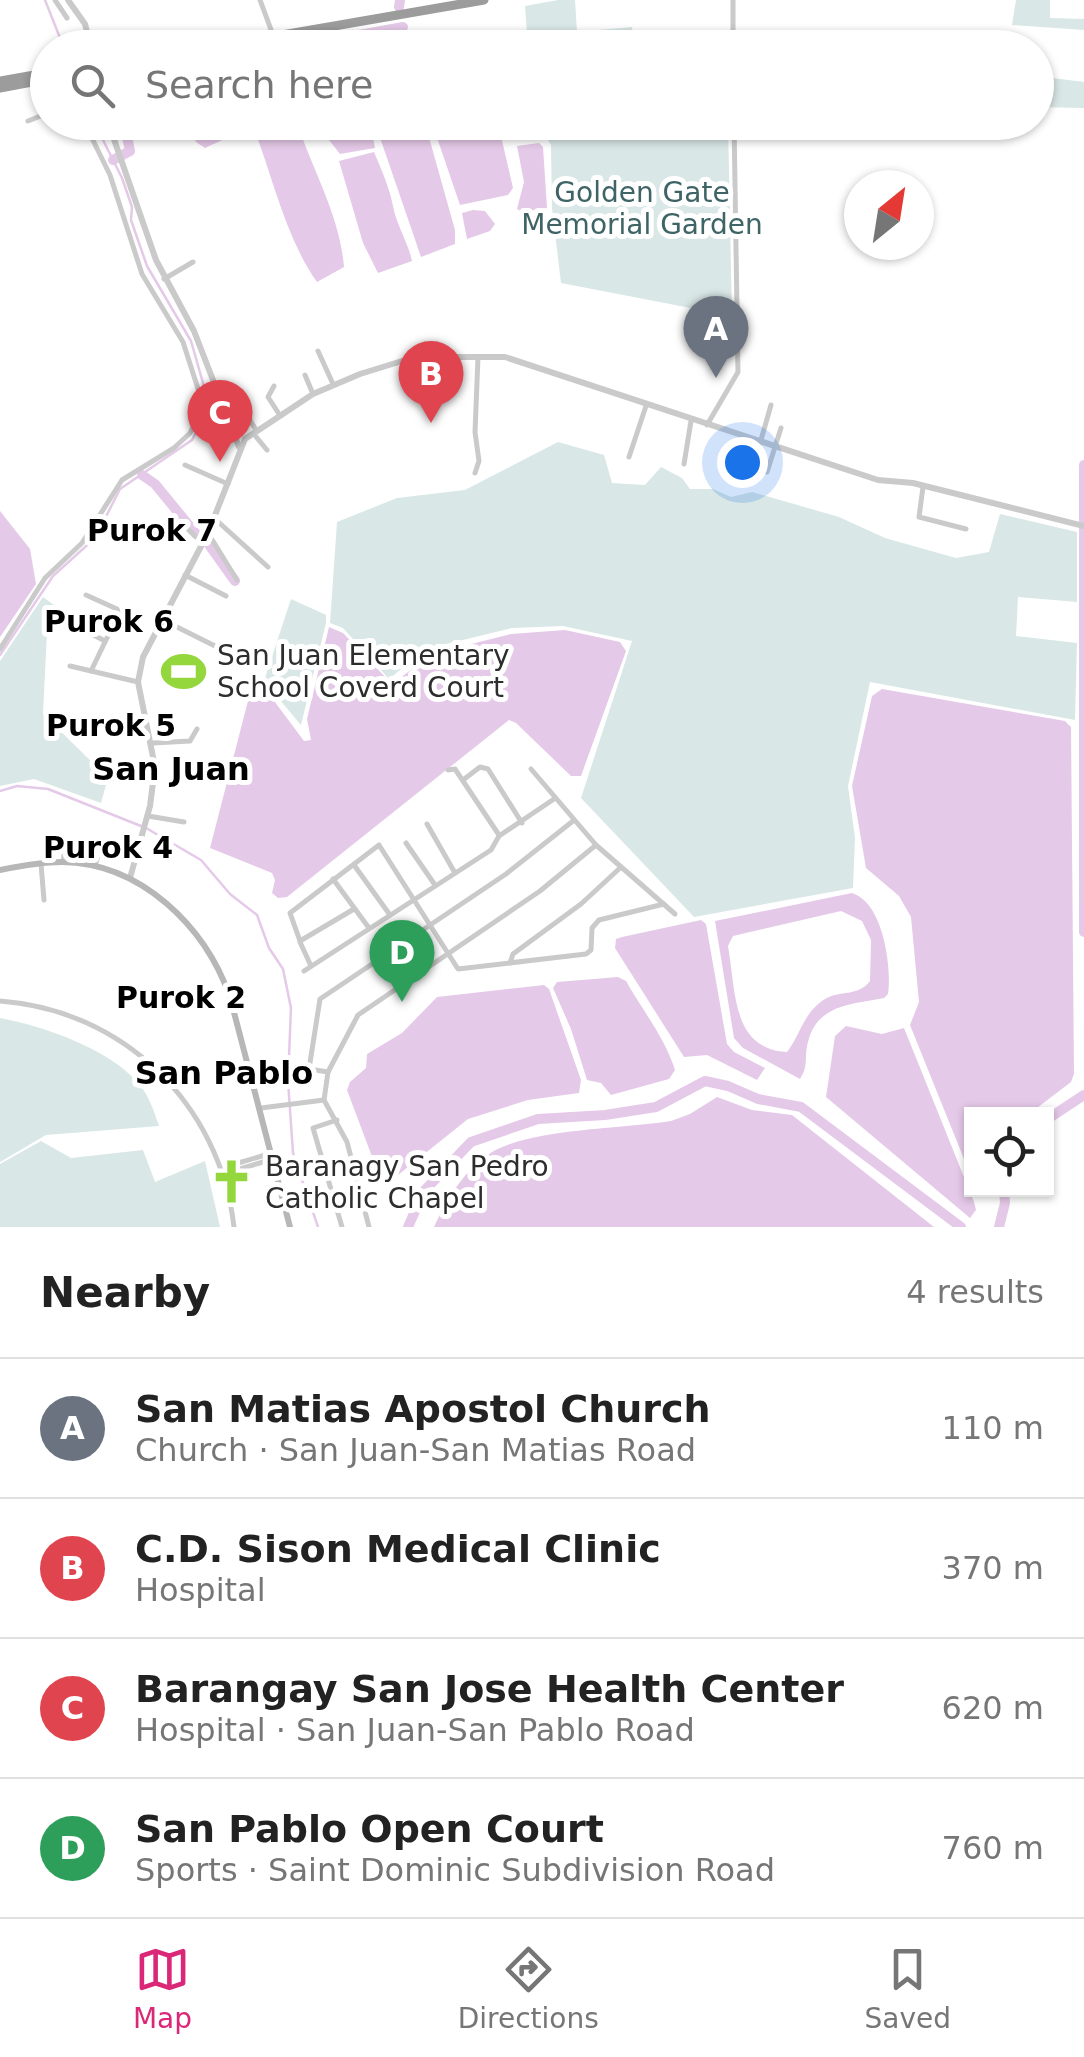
<!DOCTYPE html>
<html lang="en">
<head>
<meta charset="utf-8">
<style>
  body { margin:0; font-family:"DejaVu Sans",sans-serif; background:#f2f2f2; color:#222 }
  .controls { position:absolute; right:30px; bottom:30px; display:grid; overflow:hidden; border-radius:0px; box-shadow:0 2px 8px #0004 }
  .controls button { width:90px; height:90px; display:grid; place-items:center; padding:0; border:0; border-bottom:2px solid #e0e0e0; background:#fff; color:#222; font:50px sans-serif }
  .compass { position:absolute; left:844px; top:170px; width:90px; height:90px; border-radius:50%; background:#fff; box-shadow:0 2px 8px #0004; rotate:30deg }
  .you { position:absolute; left:742px; top:462px; width:35px; height:35px; margin:-25px; border:8px solid #fff; border-radius:50%; background:#1a73e8; box-shadow:0 0 0 15px #1a73e833 }
  .badge { display:grid; place-items:center; width:65px; height:65px; border-radius:50%; background:#db2777; color:#fff; font-size:32px; font-weight:700 }
  .pin { position:absolute; translate:-50% -82px; filter:drop-shadow(0 2px 5px #0008) }
  .pin::after { content:''; position:absolute; top:52px; width:35px; height:30px; background:inherit; clip-path:polygon(0 0,100% 0,50% 100%) }
  .list { margin:0; padding:0; list-style:none }
  h2 { display:flex; justify-content:space-between; align-items:center; height:130px; margin:0; padding:0 40px; font-size:42px }
  h2 small { font-size:32px; font-weight:400; color:#767676 }
  .list li { display:grid; grid-template-columns:65px 1fr auto; gap:30px; align-items:center; box-sizing:border-box; height:140px; padding:0 40px; border-top:2px solid #e0e0e0 }
  .list b { display:block; font-size:38px; white-space:nowrap }
  .list p { margin:0; font-size:32px; white-space:nowrap; color:#767676 }
  .list em { font-size:32px; font-style:normal; color:#767676 }
  .icon { flex:none; width:55px; height:55px; fill:none; stroke:currentColor; stroke-width:2; stroke-linecap:round; stroke-linejoin:round }
  .map { position:relative; flex:none; width:1084px; height:1227px; overflow:hidden }
  .search { position:absolute; background:#fff; box-shadow:0 2px 8px #0004; left:30px; right:30px; top:30px; height:110px; display:flex; align-items:center; gap:25px; box-sizing:border-box; padding:0 35px; border-radius:55px; color:#767676; font-size:38px }
  .sheet { height:690px; background:#fff }
  nav { display:flex; justify-content:space-around; align-items:center; box-sizing:border-box; height:140px; border-top:2px solid #e0e0e0; background:#fff; font-size:28px; color:#767676 }
  nav a { display:grid; justify-items:center; gap:5px }
  nav .on { color:#db2777 }
  .map>svg:first-child { display:block }
  .green { fill:#d9e7e6 }
  .water { fill:#e5c9e8; fill-rule:evenodd }
  .lines { fill:none; stroke-linecap:round; stroke-linejoin:round }
  .stream { stroke:#e5c9e8; stroke-width:2.5 }
  .river { stroke:#e5c9e8; stroke-width:10 }
  .minor { stroke:#cacaca; stroke-width:5 }
  .tertiary { stroke:#cacaca; stroke-width:6 }
  .secondary { stroke:#b7b7b7; stroke-width:6 }
  .trunk { stroke:#9c9c9c; stroke-width:9 }
  .labels { text-anchor:middle; dominant-baseline:central; stroke-width:10; stroke-linejoin:round; paint-order:stroke }
  .park-label { font-size:28px; fill:#3e6465; stroke:#fff }
  .poi-label { font-size:28px; fill:#2d2d2d; stroke:#fff; text-anchor:start }
  .neighbourhood-label { font-size:30px; font-weight:bold; fill:#000; stroke:#fff }
  .quarter-label { font-size:32px; font-weight:bold; fill:#000; stroke:#fff }
</style>
</head>
<body>
<div class="map">
<svg width="1084" height="1227" viewBox="0 0 1084 1227">
  <rect width="100%" height="100%" fill="#fff"/>
  <g class="green">
    <polygon points="558,0 575,0 577,32 632,27 634,47 528,47 525,6"/>
    <polygon points="1016,0 1050,0 1050,18 1084,19 1084,30 1012,25"/>
    <polygon points="1037,76 1084,82 1084,108 1037,107"/>
    <polygon points="538,123 728,123 732,316 561,283 552,208 551,145"/>
    <polygon points="558,442 604,455 612,483 645,485 661,467 682,478 690,489 713,489 731,497 752,492 839,517 885,538 956,558 989,552 1000,514 1077,532 1077,602 1018,597 1016,636 1077,643 1075,720 870,682 848,786 855,838 853,888 694,917 581,798 632,641 563,626 512,628 426,649 389,679 343,628 330,623 337,522 397,498 465,490"/>
    <polygon points="43,597 58,608 47,631 43,714 108,778 101,803 34,779 0,786 0,661"/>
    <polygon points="291,599 326,615 326,623 301,725 264,681"/>
    <path d="M 0,1018 C 43,1026 110,1049 139,1084 C 149,1096 154,1111 159,1126 L 46,1135 L 0,1162 Z"/>
    <polygon points="41,1141 71,1158 143,1150 155,1182 205,1161 220,1227 0,1227 0,1164"/>
  </g>
  <g class="water">
    <path d="M 258,122 L 297,123 C 313,171 340,216 344,267 L 317,282 C 286,239 272,175 253,126 Z"/>
    <polygon points="187,123 245,122 245,123 240,132 205,148 196,142"/>
    <polygon points="325,123 370,123 375,148 340,154 329,140"/>
    <polygon points="375,123 425,123 455,230 455,244 421,257"/>
    <polygon points="432,123 498,123 513,188 508,195 460,205"/>
    <polygon points="539,143 543,147 547,208 522,212 517,209 524,182 517,146"/>
    <path d="M 374,152 C 382,171 389,186 393,206 C 396,224 408,242 412,261 L 378,273 L 363,243 L 339,161 Z"/>
    <polygon points="473,210 485,211 495,224 490,231 467,239 462,213"/>
    <polygon points="0,511 30,549 36,584 0,637"/>
    <polygon points="329,627 343,633 392,684 432,654 511,634 565,630 620,642 626,651 581,776 571,776 516,723 509,720 287,897 278,898 272,893 275,880 272,873 210,848 249,697 263,686 304,741 311,740 307,719"/>
    <polygon points="882,689 1065,721 1071,727 1074,1074 1071,1082 1029,1114 972,1114 970,1174 910,1025 919,1002 911,917 899,896 866,868 852,786 872,696"/>
    <path d="M 852,893 C 883,902 892,967 888,994 L 884,998 C 854,1004 817,1004 808,1042 C 804,1056 809,1066 800,1079 L 743,1048 L 734,1038 L 715,921 ZM 841,911 L 862,921 L 871,940 L 870,981 C 858,997 840,990 825,999 C 803,1013 801,1034 787,1052 C 731,1049 736,990 728,946 L 733,936 Z"/>
    <polygon points="701,920 706,924 727,1044 734,1052 765,1068 757,1080 707,1055 684,1057 615,948 616,939 622,937"/>
    <path d="M 618,977 L 626,981 C 643,1011 665,1038 675,1070 L 669,1079 L 611,1095 L 601,1083 L 587,1080 L 571,1029 L 553,988 L 557,982 Z"/>
    <polygon points="544,985 549,989 581,1080 579,1093 528,1100 468,1119 393,1179 384,1181 380,1178 347,1090 350,1082 366,1068 367,1054 402,1033 437,997"/>
    <polygon points="846,1026 882,1034 904,1028 974,1202 976,1210 970,1218 826,1097 835,1036"/>
    <path d="M 717,1097 L 752,1110 L 792,1115 L 934,1227 L 434,1227 C 446,1201 464,1170 489,1154 C 529,1128 623,1129 671,1121 L 690,1114 Z"/>
  </g>
  <g class="lines">
    <g class="stream">
      <polyline points="45,0 64,48"/>
      <polyline points="0,655 53,576 95,538 120,489 192,440 206,413 207,397 191,341 147,266 131,220 132,207 122,178 94,122"/>
      <polyline points="0,791 17,786 48,789 146,828 201,860 230,894 257,915 269,948 283,969 291,1008 288,1081 293,1153 318,1227"/>
    </g>
    <g class="river">
      <polyline points="399,7 400,0"/>
      <polyline points="276,48 311,44 403,27"/>
      <polyline points="113,160 130,151 124,122"/>
      <polyline points="1084,465 1084,932"/>
      <polyline points="142,475 155,484 196,534 205,539 235,581"/>
      <polyline points="1046,1120 1084,1095"/>
      <polyline points="408,1227 424,1191 471,1142 538,1119 605,1115 656,1107 705,1081 728,1086 758,1099 801,1107 961,1227"/>
      <polyline points="999,1227 1005,1203 1004,1190"/>
    </g>
    <g class="minor">
      <polyline points="55,0 67,18"/>
      <polyline points="260,0 273,35"/>
      <polyline points="733,0 733,48"/>
      <polyline points="28,121 48,113"/>
      <polyline points="164,279 193,262"/>
      <polyline points="318,351 333,384"/>
      <polyline points="305,375 313,394"/>
      <polyline points="274,386 268,397 279,414"/>
      <polyline points="238,400 256,430"/>
      <polyline points="707,425 738,372 734,122"/>
      <polyline points="253,433 267,450"/>
      <polyline points="629,457 646,406"/>
      <polyline points="755,461 771,405"/>
      <polyline points="684,464 691,421"/>
      <polyline points="185,465 228,484"/>
      <polyline points="742,468 749,438"/>
      <polyline points="767,472 781,428"/>
      <polyline points="475,473 479,461 475,432 478,357"/>
      <polyline points="923,487 919,517 966,529"/>
      <polyline points="214,518 268,567"/>
      <polyline points="208,533 237,580"/>
      <polyline points="133,538 151,536 182,524 203,543"/>
      <polyline points="185,575 226,596"/>
      <polyline points="86,595 117,609 119,613 91,671"/>
      <polyline points="161,619 233,655"/>
      <polyline points="86,631 105,641"/>
      <polyline points="0,649 45,578 82,543 122,480 174,448 190,433 200,413 199,392 183,342 142,274 110,175 84,122"/>
      <polyline points="70,666 138,682"/>
      <polyline points="153,743 190,741 197,729"/>
      <polyline points="531,769 596,845 675,914"/>
      <polyline points="448,770 455,769 499,835"/>
      <polyline points="463,780 480,767 488,769 522,823"/>
      <polyline points="148,816 184,822"/>
      <polyline points="427,824 455,873"/>
      <polyline points="406,843 435,885"/>
      <polyline points="63,862 66,841"/>
      <polyline points="41,864 44,900"/>
      <polyline points="354,865 390,915"/>
      <polyline points="95,866 102,841"/>
      <polyline points="333,879 369,928"/>
      <polyline points="354,909 300,941 290,913 379,845 458,969 586,954 591,950 592,928 599,920 664,904"/>
      <polyline points="300,942 311,966"/>
      <polyline points="510,963 513,954 581,904 620,868"/>
      <polyline points="304,971 491,850 499,836 554,799"/>
      <path d="M 0,1001 C 123,1010 220,1104 234,1227"/>
      <polyline points="328,1072 309,1069 320,999 506,874 573,821"/>
      <polyline points="261,1108 324,1100"/>
      <polyline points="337,1120 313,1128 342,1227"/>
      <polyline points="236,1170 235,1164 272,1153"/>
      <polyline points="223,1174 273,1159"/>
      <polyline points="369,1227 347,1142 324,1100 328,1072 358,1015 540,891 596,845"/>
    </g>
    <g class="tertiary">
      <polyline points="68,0 85,24 91,48"/>
      <polyline points="108,122 156,260 194,331 239,447"/>
      <polyline points="130,878 150,806 155,767 138,682 143,657 208,533 245,439 313,394 360,374 415,357 505,357 878,480 913,483 1084,526"/>
    </g>
    <path class="secondary" d="M 0,870 C 20,866 42,862 62,862 C 141,863 205,926 230,997 L 290,1227"/>
    <g class="trunk">
      <polyline points="207,48 484,0"/>
      <polyline points="0,81 40,74"/>
      <polyline points="0,88 48,79"/>
    </g>
  </g>
  <defs>
    <symbol id="stadium-bare" viewBox="-9 -9 18 18"><path d="M0-5a6.5 5 0 1 0 0 10a6.5 5 0 1 0 0-10ZM-3.5-1.8h7v3.6h-7Z" fill="#94d73c" stroke="#fff" stroke-width="2.5" paint-order="stroke"/></symbol>
    <symbol id="church-bare" viewBox="-9 -9 18 18"><path d="M-1.2-6h2.4v3.5h3.3v2.4h-3.3V6h-2.4V-.1h-3.3v-2.4h3.3Z" fill="#94d73c" stroke="#fff" stroke-width="2.5" paint-order="stroke"/></symbol>
  </defs>
  <g fill-rule="evenodd">
    <use href="#stadium-bare" x="152" y="640" width="63" height="63"/>
    <use href="#church-bare" x="200" y="1150" width="63" height="63"/>
  </g>
  <g class="labels">
    <g class="park-label">
      <text x="642" y="192">Golden Gate<tspan x="642" dy="32">Memorial Garden</tspan></text>
    </g>
    <g class="poi-label">
      <text x="217" y="655">San Juan Elementary<tspan x="217" dy="32">School Coverd Court</tspan></text>
      <text x="265" y="1166">Baranagy San Pedro<tspan x="265" dy="32">Catholic Chapel</tspan></text>
    </g>
    <g class="neighbourhood-label">
      <text x="152" y="530">Purok 7</text>
      <text x="109" y="621">Purok 6</text>
      <text x="111" y="725">Purok 5</text>
      <text x="108" y="847">Purok 4</text>
      <text x="181" y="997">Purok 2</text>
    </g>
    <g class="quarter-label">
      <text x="171" y="769">San Juan</text>
      <text x="224" y="1073">San Pablo</text>
    </g>
  </g>
</svg>
<div class="controls">
<button><svg class="icon" aria-label="locate" viewBox="0 0 24 24"><circle cx="12" cy="12" r="6"/><path d="M12 2v4M12 18v4M2 12h4M18 12h4"/></svg></button>
</div>
<svg class="compass" viewBox="-18 -18 36 36"><path d="M0-13l5 13h-10z" fill="#e53935"/><path d="M0 13l5-13h-10z" fill="#767676"/></svg>
<div class="you"></div>
<div class="pin badge" style="left:716px;top:378px;background:#6b7280">A</div>
<div class="pin badge" style="left:431px;top:423px;background:#e0444e">B</div>
<div class="pin badge" style="left:220px;top:462px;background:#e0444e">C</div>
<div class="pin badge" style="left:402px;top:1002px;background:#2e9e5b">D</div>
<div class="search"><svg class="icon" aria-label="search" viewBox="0 0 24 24"><circle cx="10" cy="10" r="6"/><path d="M15 15l6 6"/></svg>Search here</div>
</div>
<section class="sheet">
<h2>Nearby<small>4 results</small></h2>
<ul class="list">
<li><span class="badge" style="background:#6b7280">A</span><div><b>San Matias Apostol Church</b><p>Church · San Juan-San Matias Road</p></div><em>110 m</em></li>
<li><span class="badge" style="background:#e0444e">B</span><div><b>C.D. Sison Medical Clinic</b><p>Hospital</p></div><em>370 m</em></li>
<li><span class="badge" style="background:#e0444e">C</span><div><b>Barangay San Jose Health Center</b><p>Hospital · San Juan-San Pablo Road</p></div><em>620 m</em></li>
<li><span class="badge" style="background:#2e9e5b">D</span><div><b>San Pablo Open Court</b><p>Sports · Saint Dominic Subdivision Road</p></div><em>760 m</em></li>
</ul>
</section>
<nav>
<a class="on"><svg class="icon" aria-label="map" viewBox="0 0 24 24"><path d="M3 6l6-2 6 2 6-2v14l-6 2-6-2-6 2zM9 4v14M15 6v14"/></svg>Map</a>
<a><svg class="icon" aria-label="directions" viewBox="0 0 24 24"><path d="M12 3l9 9-9 9-9-9zM9 14v-3h6M13 9l2 2-2 2"/></svg>Directions</a>
<a><svg class="icon" aria-label="saved" viewBox="0 0 24 24"><path d="M7 4h10v16l-5-4-5 4z"/></svg>Saved</a>
</nav>
</body>
</html>
